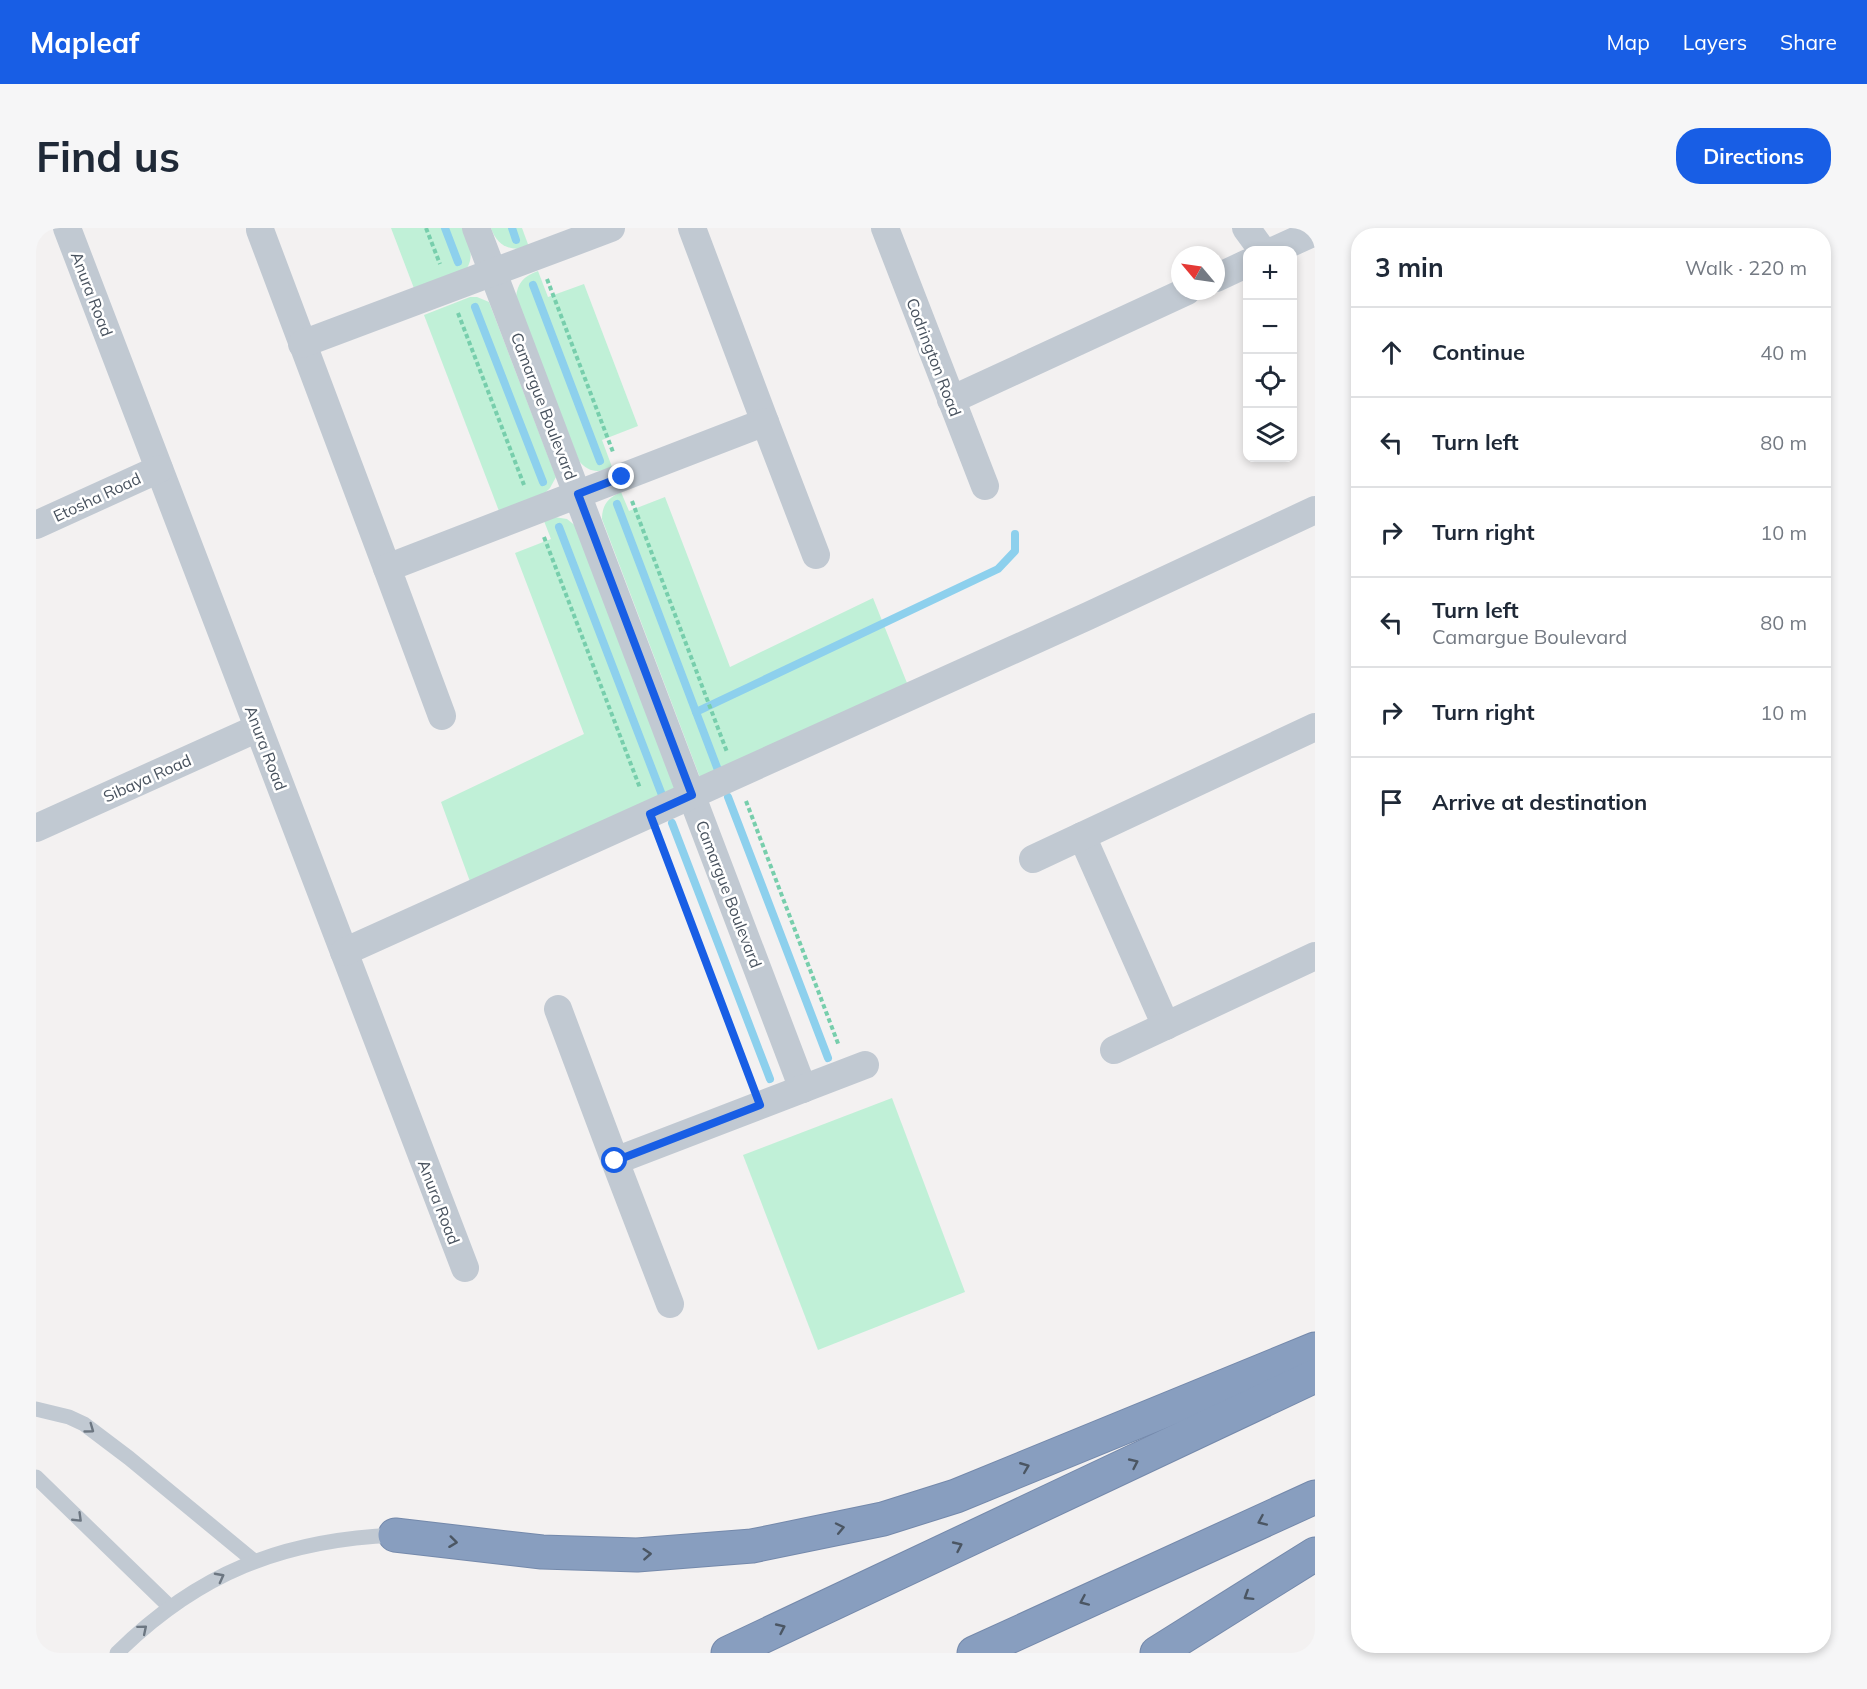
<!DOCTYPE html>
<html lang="en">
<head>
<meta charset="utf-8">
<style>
  body { margin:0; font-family:Mulish,sans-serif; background:#f6f6f7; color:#1f2937 }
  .controls { position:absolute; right:18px; top:18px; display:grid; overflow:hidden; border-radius:12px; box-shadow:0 3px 9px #0003 }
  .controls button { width:54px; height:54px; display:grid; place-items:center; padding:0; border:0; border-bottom:2px solid #e0e1e3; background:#fff; color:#1f2937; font:30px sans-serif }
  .compass { position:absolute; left:1135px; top:18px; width:54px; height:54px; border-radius:50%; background:#fff; box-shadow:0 3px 9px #0003; rotate:299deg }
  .stop { position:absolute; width:18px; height:18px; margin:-14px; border:4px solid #185ee5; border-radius:50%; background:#fff }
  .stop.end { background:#185ee5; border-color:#fff; box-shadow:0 2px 6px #0008 }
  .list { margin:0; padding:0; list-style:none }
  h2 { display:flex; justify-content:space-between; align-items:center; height:78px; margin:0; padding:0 24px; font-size:26px }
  h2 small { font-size:20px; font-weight:400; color:#747a83 }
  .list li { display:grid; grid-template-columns:39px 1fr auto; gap:18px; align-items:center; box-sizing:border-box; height:90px; padding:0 24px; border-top:2px solid #e0e1e3 }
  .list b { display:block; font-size:22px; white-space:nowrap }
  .list p { margin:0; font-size:20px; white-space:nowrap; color:#747a83 }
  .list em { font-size:20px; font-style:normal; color:#747a83 }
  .icon { flex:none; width:33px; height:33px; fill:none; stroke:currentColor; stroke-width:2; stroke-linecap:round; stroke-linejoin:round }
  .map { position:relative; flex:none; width:1279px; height:1425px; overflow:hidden; border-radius:24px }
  header { display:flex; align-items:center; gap:36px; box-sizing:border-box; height:84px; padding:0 30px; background:#185ee5; color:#fff }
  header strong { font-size:28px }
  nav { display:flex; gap:33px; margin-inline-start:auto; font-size:21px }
  .intro { display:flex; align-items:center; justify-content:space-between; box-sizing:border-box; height:144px; padding:0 36px }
  h1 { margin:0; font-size:42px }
  .button { padding:15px 27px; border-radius:24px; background:#185ee5; color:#fff; font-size:21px; font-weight:700 }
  main { display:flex; gap:36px; padding:0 36px }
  aside { flex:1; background:#fff; border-radius:24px; box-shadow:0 3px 9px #0003 }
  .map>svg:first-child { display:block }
  .green { fill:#c0f0d7 }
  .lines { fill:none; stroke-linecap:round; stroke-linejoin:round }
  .stream { stroke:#8dd0ed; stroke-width:8 }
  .motorway-casing { stroke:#7489ab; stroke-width:35 }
  .path { stroke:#77ceac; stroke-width:4; stroke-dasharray:4.5 3; stroke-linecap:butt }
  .service { stroke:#c1c9d2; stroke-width:15 }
  .minor { stroke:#c1c9d2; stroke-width:28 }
  .motorway { stroke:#889ebf; stroke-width:33 }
  .oneway { stroke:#6c7681 }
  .oneway2 { stroke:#4b5663 }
  .route { stroke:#185ee5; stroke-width:8 }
  .labels { text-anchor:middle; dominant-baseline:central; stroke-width:5; stroke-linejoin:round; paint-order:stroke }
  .street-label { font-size:16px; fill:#48525e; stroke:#fff }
</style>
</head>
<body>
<header>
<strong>Mapleaf</strong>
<nav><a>Map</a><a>Layers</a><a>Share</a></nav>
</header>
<div class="intro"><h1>Find us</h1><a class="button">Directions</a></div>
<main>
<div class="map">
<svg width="1279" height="1425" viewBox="0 0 1279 1425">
  <rect width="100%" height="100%" fill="#f3f1f1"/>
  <g class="green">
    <path d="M 355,0 L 428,0 C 432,14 439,27 431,40 L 379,63 Z"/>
    <path d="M 455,0 L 486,0 L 493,19 C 474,24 461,18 455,0 Z"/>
    <path d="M 502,43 L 512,69 L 548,56 L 602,198 L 566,212 L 576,239 C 563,245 553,245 543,233 L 480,70 C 481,55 488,48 502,43 Z"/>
    <polygon points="434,69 441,69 453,74 520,249 514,260 509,265 463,283 388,87"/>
    <path d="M 585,264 L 593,283 L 629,269 L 694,439 L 837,370 L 873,460 L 666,555 L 566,291 C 566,277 572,270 585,264 Z"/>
    <polygon points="518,289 531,291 541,299 642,565 436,659 405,574 548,506 479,325 515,311 508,293"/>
    <polygon points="856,870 929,1064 782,1122 707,927"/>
  </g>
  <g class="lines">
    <g class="stream">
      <polyline points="409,0 422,34"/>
      <polyline points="476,0 480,12"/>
      <polyline points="497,57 564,233"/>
      <polyline points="439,79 507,254"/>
      <polyline points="581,276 682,542"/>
      <polyline points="523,299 626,567"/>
      <polyline points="660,484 962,341 979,323 979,306"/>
      <polyline points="692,569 792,830"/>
      <polyline points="636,595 734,851"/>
    </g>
    <defs>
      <g id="motorway">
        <polyline points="359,1307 506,1324 601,1327 716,1318 847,1291 920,1268 1279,1121"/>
        <polyline points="692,1425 1279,1148"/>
        <polyline points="938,1425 1279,1269"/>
        <polyline points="1121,1425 1279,1326"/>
      </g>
    </defs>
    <use href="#motorway" class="motorway-casing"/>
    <g class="path">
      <polyline points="390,0 404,36"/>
      <polyline points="511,51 577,224"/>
      <polyline points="422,85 488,257"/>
      <polyline points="596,273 691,524"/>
      <polyline points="508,309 604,560"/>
      <polyline points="710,573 803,818"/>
      <polyline points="623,612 715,851"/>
    </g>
    <g class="service">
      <polyline points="0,1181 33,1189 48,1196 93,1230 218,1333"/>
      <polyline points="0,1249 134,1379"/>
      <path d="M 81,1425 C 162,1345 246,1312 359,1307"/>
    </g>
    <g class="minor">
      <polyline points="31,0 429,1040"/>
      <polyline points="440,0 767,861"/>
      <polyline points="656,0 729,194"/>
      <polyline points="849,0 949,258"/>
      <polyline points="1210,0 1226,22"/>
      <polyline points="224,2 351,340"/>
      <polyline points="1239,22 1279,4"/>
      <polyline points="1180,50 1212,35"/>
      <polyline points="266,116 575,0"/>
      <polyline points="915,172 1151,63"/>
      <polyline points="0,297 123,241"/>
      <polyline points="406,488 351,340 729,194 780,327"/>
      <polyline points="0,600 222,500"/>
      <polyline points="1046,608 1130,798"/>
      <polyline points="997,631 1279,499"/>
      <polyline points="308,724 1052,388 1279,282"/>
      <polyline points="522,781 579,933 829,837"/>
      <polyline points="1078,822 1279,728"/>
      <polyline points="579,933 634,1076"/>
    </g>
    <use href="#motorway" class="motorway"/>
  </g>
  <defs><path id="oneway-chevron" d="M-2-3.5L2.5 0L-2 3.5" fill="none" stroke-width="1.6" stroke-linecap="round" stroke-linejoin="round" transform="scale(1.5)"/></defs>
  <g class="oneway">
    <use href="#oneway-chevron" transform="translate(54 1201) rotate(36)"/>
    <use href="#oneway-chevron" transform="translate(42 1290) rotate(44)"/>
    <use href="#oneway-chevron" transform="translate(184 1349) rotate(-28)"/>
    <use href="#oneway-chevron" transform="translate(107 1401) rotate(-40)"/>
  </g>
  <g class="oneway2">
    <use href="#oneway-chevron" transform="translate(1098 1235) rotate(-25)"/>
    <use href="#oneway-chevron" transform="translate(989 1239) rotate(-22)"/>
    <use href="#oneway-chevron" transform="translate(1226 1293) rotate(156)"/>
    <use href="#oneway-chevron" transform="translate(804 1300) rotate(-12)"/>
    <use href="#oneway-chevron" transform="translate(417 1314) rotate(7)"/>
    <use href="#oneway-chevron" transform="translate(922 1318) rotate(-25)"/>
    <use href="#oneway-chevron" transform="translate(611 1326) rotate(-4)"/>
    <use href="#oneway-chevron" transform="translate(1212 1368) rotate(148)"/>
    <use href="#oneway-chevron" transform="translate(1048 1373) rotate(156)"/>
    <use href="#oneway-chevron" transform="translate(745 1400) rotate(-25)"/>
  </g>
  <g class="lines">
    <polyline class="route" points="579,933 724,877 614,586 656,567 542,266 586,249"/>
  </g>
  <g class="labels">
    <g class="street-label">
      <text transform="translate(56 66) rotate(69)">Anura Road</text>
      <text transform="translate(898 129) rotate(69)">Codrington Road</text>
      <text transform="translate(508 178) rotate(69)">Camargue Boulevard</text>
      <text transform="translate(61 269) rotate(-25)">Etosha Road</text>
      <text transform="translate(230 520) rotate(69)">Anura Road</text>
      <text transform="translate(111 550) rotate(-24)">Sibaya Road</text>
      <text transform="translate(693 666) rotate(69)">Camargue Boulevard</text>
      <text transform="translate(403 974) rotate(69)">Anura Road</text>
    </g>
  </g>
</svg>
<div class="controls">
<button>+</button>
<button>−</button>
<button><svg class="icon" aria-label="locate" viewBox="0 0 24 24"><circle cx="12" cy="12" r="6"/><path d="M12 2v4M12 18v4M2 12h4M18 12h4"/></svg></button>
<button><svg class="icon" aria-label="layers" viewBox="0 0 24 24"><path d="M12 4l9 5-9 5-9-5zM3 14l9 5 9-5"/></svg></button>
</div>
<svg class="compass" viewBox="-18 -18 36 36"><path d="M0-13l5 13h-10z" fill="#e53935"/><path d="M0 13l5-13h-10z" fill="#747a83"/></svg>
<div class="stop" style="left:579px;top:933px"></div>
<div class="stop end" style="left:586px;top:249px"></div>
</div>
<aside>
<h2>3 min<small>Walk · 220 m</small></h2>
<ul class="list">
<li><svg class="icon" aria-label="ahead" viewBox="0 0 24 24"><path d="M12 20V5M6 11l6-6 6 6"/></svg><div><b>Continue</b></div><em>40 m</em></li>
<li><svg class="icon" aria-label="left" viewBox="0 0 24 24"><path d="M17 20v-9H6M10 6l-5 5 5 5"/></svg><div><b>Turn left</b></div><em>80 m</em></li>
<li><svg class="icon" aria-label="right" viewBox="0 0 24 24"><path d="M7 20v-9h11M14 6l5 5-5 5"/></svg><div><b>Turn right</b></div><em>10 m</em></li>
<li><svg class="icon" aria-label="left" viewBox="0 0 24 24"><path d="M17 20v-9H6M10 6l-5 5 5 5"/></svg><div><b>Turn left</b><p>Camargue Boulevard</p></div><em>80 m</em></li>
<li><svg class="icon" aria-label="right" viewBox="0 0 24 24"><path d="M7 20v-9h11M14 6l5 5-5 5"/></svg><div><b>Turn right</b></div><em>10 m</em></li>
<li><svg class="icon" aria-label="arrive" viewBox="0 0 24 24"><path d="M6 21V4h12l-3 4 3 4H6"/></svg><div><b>Arrive at destination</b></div></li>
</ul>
</aside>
</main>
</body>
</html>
